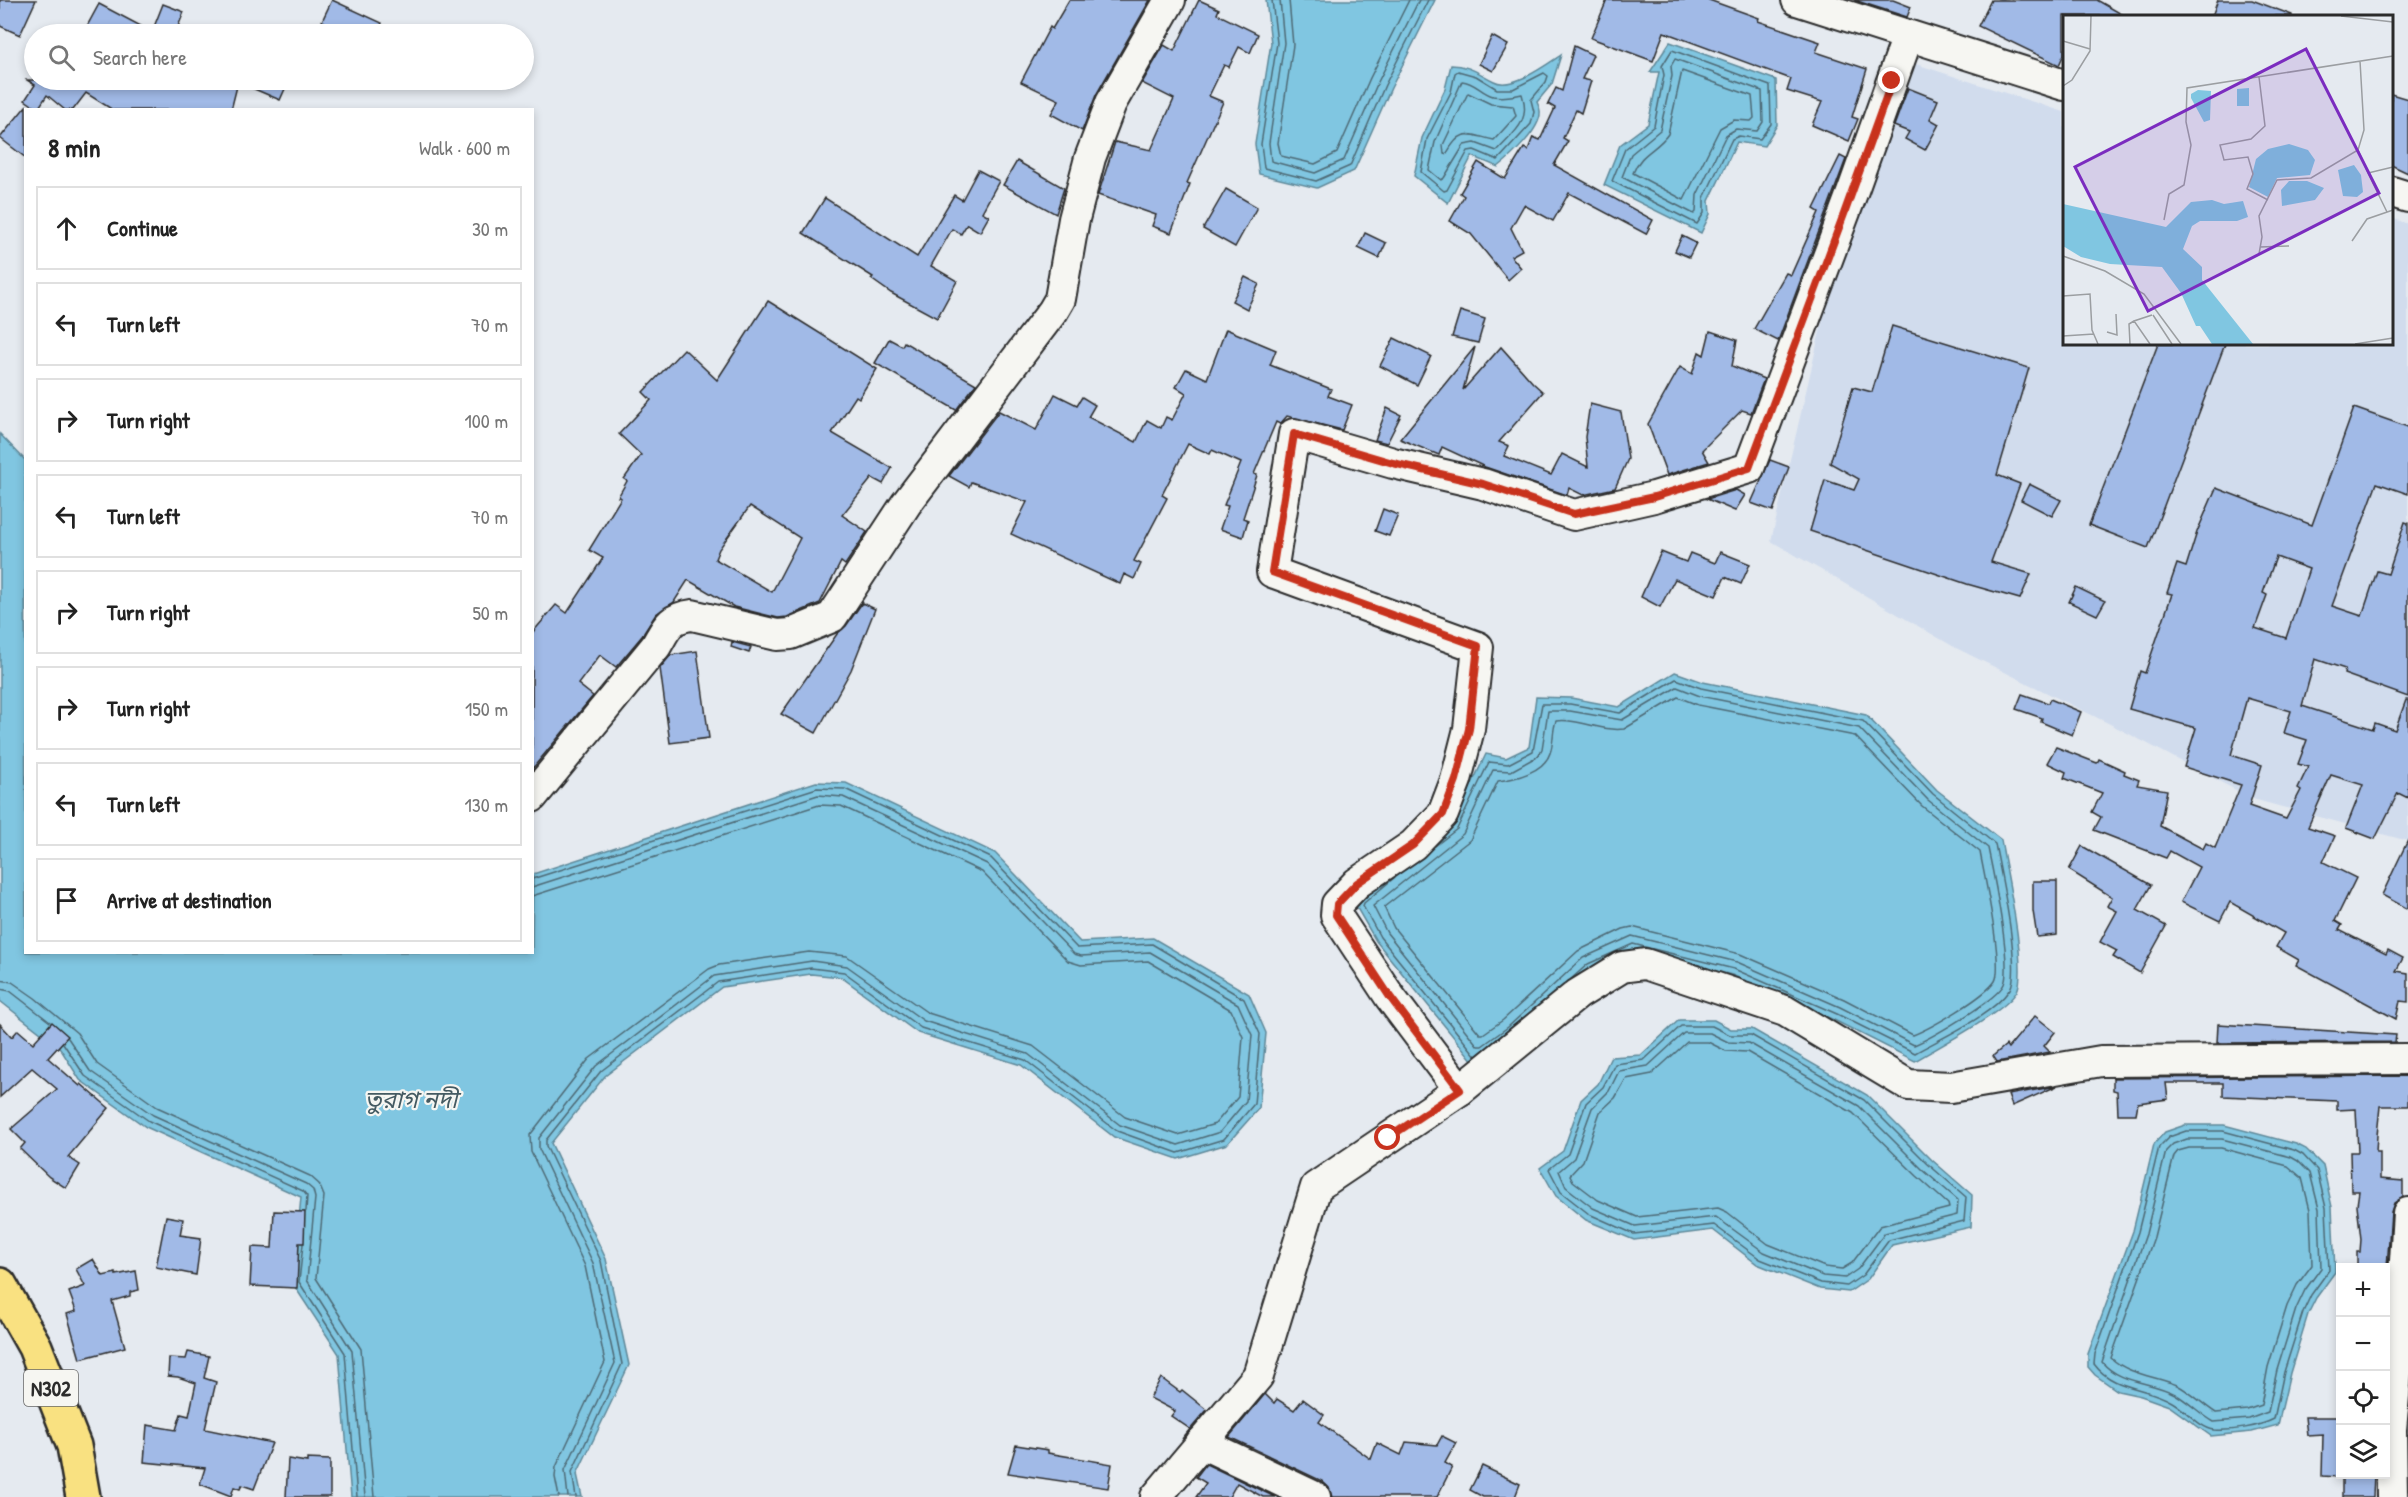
<!DOCTYPE html>
<html lang="en">
<head>
<meta charset="utf-8">
<style>
  body { margin:0; font-family:"Patrick Hand","Noto Sans Bengali",sans-serif; background:#f2f2f2; color:#222 }
  .controls { position:absolute; right:18px; bottom:18px; display:grid; overflow:hidden; border-radius:0px; box-shadow:0 3px 9px #0003 }
  .controls button { width:54px; height:54px; display:grid; place-items:center; padding:0; border:0; border-bottom:2px solid #e0e0e0; background:#fff; color:#222; font:30px sans-serif }
  .stop { position:absolute; width:18px; height:18px; margin:-14px; border:4px solid #c8321e; border-radius:50%; background:#fff }
  .stop.end { background:#c8321e; border-color:#fff; box-shadow:0 2px 6px #0008 }
  .list { margin:0; padding:0; list-style:none }
  h2 { display:flex; justify-content:space-between; align-items:center; height:78px; margin:0; padding:0 24px; font-size:26px }
  h2 small { font-size:20px; font-weight:400; color:#767676 }
  .list li { display:grid; grid-template-columns:39px 1fr auto; gap:18px; align-items:center; box-sizing:border-box; height:84px; margin:0 12px 12px; padding:0 12px; border:2px solid #e0e0e0; border-radius:0px }
  .list b { display:block; font-size:22px; white-space:nowrap }
  .list em { font-size:20px; font-style:normal; color:#767676 }
  .icon { flex:none; width:33px; height:33px; fill:none; stroke:currentColor; stroke-width:2; stroke-linecap:round; stroke-linejoin:round }
  .map { position:relative; flex:none; width:2408px; height:1497px; overflow:hidden }
  .search { position:absolute; background:#fff; box-shadow:0 3px 9px #0003; left:24px; top:24px; width:510px; height:66px; display:flex; align-items:center; gap:15px; box-sizing:border-box; padding:0 21px; border-radius:33px; color:#767676; font-size:22px }
  .panel { position:absolute; background:#fff; box-shadow:0 3px 9px #0003; left:24px; top:108px; width:510px; height:846px; border-radius:0px }
  .map>svg:first-child { display:block }
  .built { fill:#d1dced }
  .water { fill:#80c6e1; stroke:#5e8898; stroke-width:1.5 }
  .lines { fill:none; stroke-linecap:round; stroke-linejoin:round }
  .shore { stroke:#4d6974; stroke-width:1.5 }
  .building { fill:#a1bae7; stroke:#2b2b2b; stroke-width:1.5; fill-rule:evenodd }
  .minor-casing { stroke:#2b2b2b; stroke-width:34 }
  .highway-casing { stroke:#2b2b2b; stroke-width:38 }
  .minor { stroke:#f6f6f2; stroke-width:30 }
  .highway { stroke:#f9e181; stroke-width:33 }
  .route { stroke:#c8321e; stroke-width:8 }
  .labels { text-anchor:middle; dominant-baseline:central; stroke-width:4.5; stroke-linejoin:round; paint-order:stroke }
  .shield { fill:#f6f6f2; stroke:#686867; stroke-width:1.5 }
  .shield-label { font-size:21px; font-weight:bold; fill:#2b2b2b }
  .water-label { font-size:24px; font-style:italic; fill:#445a62; stroke:#f6f6f2 }
  .inset-road { fill:none; stroke:#9b9ea1; stroke-width:1.5 }
  .view { fill:#7b2cbf; fill-opacity:0.15; stroke:#7b2cbf; stroke-width:3 }
  .inset-edge { fill:none; stroke:#2b2b2b; stroke-width:3 }
</style>
</head>
<body>
<div class="map">
<svg width="2408" height="1497" viewBox="0 0 2408 1497">
  <rect width="100%" height="100%" fill="#e5eaf0"/>
  <filter id="ink" filterUnits="userSpaceOnUse"><feTurbulence type="fractalNoise" baseFrequency=".0167" numOctaves="2"/><feDisplacementMap in="SourceGraphic" scale="12" xChannelSelector="R" yChannelSelector="G"/><feConvolveMatrix kernelMatrix="1 2 1 2 8 2 1 2 1" color-interpolation-filters="sRGB"/></filter>
  <g filter="url(#ink)">
    <polygon class="built" points="1885,54 2064,112 2064,344 2392,344 2392,218 2408,224 2408,841 2253,799 2110,724 1956,648 1771,541"/>
    <g class="water">
      <polygon points="1266,0 1435,0 1391,88 1354,171 1317,188 1259,174 1255,144 1271,43"/>
      <polygon points="1670,42 1776,80 1777,125 1764,146 1737,142 1709,201 1710,214 1701,233 1604,185 1620,145 1648,124 1659,72 1650,72"/>
      <path d="M 1561,55 L 1552,84 L 1537,102 C 1538,105 1540,108 1540,111 C 1542,128 1511,157 1498,167 L 1472,156 L 1448,203 L 1414,176 L 1422,138 L 1445,89 L 1451,65 C 1469,65 1478,73 1494,81 C 1511,91 1546,65 1561,55 Z"/>
      <polygon points="0,434 25,460 26,952 532,952 533,874 816,782 846,783 995,853 1080,942 1153,938 1249,994 1266,1033 1259,1108 1227,1144 1178,1159 1114,1137 1021,1065 918,1033 841,977 811,974 722,987 605,1076 551,1143 606,1259 629,1365 577,1474 582,1497 351,1497 339,1354 293,1284 301,1197 146,1127 80,1080 60,1048 0,1001"/>
      <path d="M 1675,672 L 1703,682 L 1866,715 L 1937,790 L 2001,840 C 2006,869 2028,969 2017,991 C 2006,1012 1938,1047 1915,1061 L 1834,1020 L 1732,975 L 1632,950 L 1590,969 L 1477,1066 L 1376,941 L 1354,903 L 1452,826 L 1486,754 L 1506,758 L 1529,747 L 1536,697 L 1571,698 L 1619,707 Z"/>
      <polygon points="1679,1020 1714,1020 1731,1029 1752,1029 1867,1095 1932,1160 1972,1195 1971,1227 1892,1245 1868,1279 1849,1292 1820,1289 1757,1264 1713,1230 1634,1240 1586,1220 1556,1196 1540,1168 1563,1151 1581,1100 1598,1084 1611,1057 1641,1055"/>
      <polygon points="2185,1125 2224,1125 2296,1144 2306,1149 2323,1166 2332,1207 2335,1272 2316,1298 2308,1314 2290,1373 2278,1425 2252,1432 2211,1436 2169,1406 2141,1396 2118,1391 2095,1375 2088,1367 2088,1354 2133,1231 2154,1144 2165,1132"/>
    </g>
    <g class="lines">
      <g class="shore">
        <polyline points="1272,0 1277,43 1261,144 1264,168 1316,181 1350,166 1385,85 1428,0"/>
        <polyline points="1280,0 1284,43 1269,143 1271,161 1315,173 1344,160 1378,82 1419,0"/>
        <polyline points="1289,0 1293,45 1278,143 1281,156 1315,164 1337,153 1370,78 1409,0"/>
        <polygon points="1672,50 1770,86 1771,124 1760,139 1739,136 1732,139 1704,198 1704,213 1697,224 1612,181 1625,149 1654,126 1664,75 1662,66"/>
        <polygon points="1675,59 1762,91 1763,122 1757,131 1736,129 1726,135 1697,195 1696,212 1694,214 1622,177 1631,154 1660,130 1672,76 1671,66"/>
        <polygon points="1458,71 1476,76 1497,89 1513,89 1544,73 1548,76 1546,82 1531,100 1534,112 1531,124 1498,160 1474,150 1468,151 1447,190 1444,191 1421,172 1427,139 1451,92 1455,73"/>
        <path d="M 1682,71 L 1752,96 L 1754,118 L 1751,121 L 1734,120 L 1720,128 L 1684,200 L 1633,173 C 1641,152 1657,150 1668,134 Z"/>
        <path d="M 1462,81 C 1475,82 1481,93 1493,96 C 1502,98 1513,96 1522,94 C 1531,122 1515,131 1497,151 L 1475,143 L 1464,145 L 1444,178 L 1441,180 L 1429,170 L 1435,142 Z"/>
        <path d="M 1468,93 L 1491,104 L 1513,106 L 1516,116 L 1494,140 C 1470,135 1462,126 1447,153 L 1444,154 L 1443,145 Z"/>
        <path d="M 1677,687 L 1700,696 L 1859,728 L 1928,800 L 1988,848 C 1993,872 2012,965 2004,984 C 1997,1000 1931,1038 1914,1045 L 1840,1007 L 1737,962 L 1632,936 L 1583,958 L 1508,1027 L 1482,1046 L 1478,1046 L 1387,933 L 1373,906 L 1463,834 L 1493,770 L 1511,771 L 1538,756 L 1542,749 L 1548,711 L 1570,711 L 1622,720 Z"/>
        <path d="M 1678,697 L 1698,705 L 1855,736 L 1922,806 L 1980,852 C 1984,874 2004,966 1995,981 C 1985,997 1931,1028 1913,1035 L 1844,999 L 1740,954 L 1632,927 L 1623,929 L 1578,951 L 1503,1020 L 1483,1034 L 1480,1034 L 1394,928 L 1384,907 L 1470,840 L 1498,781 C 1515,779 1544,772 1550,753 C 1554,743 1552,731 1556,721 C 1579,718 1601,732 1624,729 Z"/>
        <path d="M 1435,846 L 1457,829 L 1489,762 L 1508,764 L 1533,751 L 1542,704 L 1570,704 L 1620,713 L 1676,679 L 1701,688 L 1863,721 L 1933,794 L 1995,844 C 2000,870 2022,970 2010,989 C 1992,1016 1943,1037 1915,1053 L 1837,1014 L 1734,969 L 1633,944 L 1588,964 L 1571,979"/>
        <polyline points="1394,878 1364,903 1363,906 1380,937 1476,1056"/>
        <polyline points="532,879 817,788 845,789 991,858 1077,948 1152,944 1244,999 1260,1034 1254,1104 1224,1139 1178,1153 1117,1131 1025,1060 921,1028 844,972 811,968 718,982 601,1071 546,1140 546,1146 601,1261 622,1364 572,1472 576,1497"/>
        <polyline points="532,887 818,795 843,797 987,864 1074,954 1081,956 1150,952 1238,1004 1252,1035 1246,1101 1220,1132 1178,1145 1120,1125 1028,1054 924,1021 847,966 812,961 714,976 596,1066 539,1138 539,1149 593,1263 615,1363 565,1470 568,1497"/>
        <polyline points="532,896 819,805 841,806 982,872 1068,961 1081,965 1148,961 1231,1010 1243,1037 1238,1097 1215,1124 1178,1135 1125,1117 1033,1046 928,1013 847,956 809,952 719,965 709,969 589,1059 530,1135 531,1152 585,1266 605,1362 556,1467 555,1477 559,1497"/>
        <polyline points="0,980 12,982 35,998 77,1033 97,1064 157,1107 310,1176 319,1184 324,1196 316,1278 361,1349 374,1497"/>
        <polyline points="0,989 10,991 50,1022"/>
        <polygon points="1681,1026 1712,1026 1730,1035 1751,1035 1864,1100 1928,1164 1966,1197 1964,1221 1889,1240 1863,1275 1847,1286 1821,1283 1760,1259 1714,1225 1634,1234 1589,1214 1561,1192 1549,1169 1568,1154 1586,1103 1603,1087 1615,1064 1644,1060"/>
        <polygon points="1684,1033 1710,1033 1728,1042 1749,1043 1859,1106 1923,1170 1958,1200 1957,1215 1885,1233 1858,1269 1845,1278 1823,1276 1764,1252 1716,1217 1635,1226 1593,1208 1566,1187 1559,1171 1574,1158 1592,1108 1609,1091 1619,1071 1648,1066"/>
        <polyline points="68,1038 90,1071 153,1115 306,1184 313,1190 315,1198 307,1280 352,1351 365,1497"/>
        <polygon points="1687,1042 1708,1042 1726,1051 1747,1052 1853,1113 1917,1176 1948,1204 1949,1208 1880,1226 1852,1263 1842,1269 1825,1267 1768,1244 1727,1212 1718,1208 1637,1217 1598,1200 1573,1181 1570,1175 1583,1161 1600,1112 1615,1098 1626,1079 1652,1074"/>
        <polyline points="63,1043 85,1076 149,1121 303,1191 307,1196 306,1211"/>
        <path d="M 2186,1131 L 2223,1131 L 2294,1150 L 2303,1155 L 2317,1170 L 2326,1208 L 2329,1270 L 2311,1295 L 2303,1312 L 2284,1372 L 2274,1419 C 2259,1427 2232,1431 2215,1430 C 2199,1428 2185,1409 2172,1402 C 2146,1386 2114,1391 2094,1364 L 2095,1354 L 2138,1232 L 2159,1147 L 2169,1137 Z"/>
        <path d="M 2187,1139 L 2222,1139 L 2291,1157 L 2298,1161 L 2310,1173 L 2319,1209 L 2321,1268 L 2305,1290 L 2296,1309 L 2277,1370 L 2268,1412 L 2249,1419 L 2214,1422 C 2200,1414 2189,1402 2175,1394 C 2151,1381 2120,1384 2102,1362 L 2146,1234 L 2166,1151 L 2173,1144 Z"/>
        <path d="M 2189,1148 L 2221,1148 L 2288,1166 L 2302,1178 L 2310,1210 L 2312,1265 L 2297,1285 L 2287,1306 L 2268,1367 L 2261,1405 L 2247,1410 L 2216,1413 C 2203,1405 2191,1392 2177,1385 C 2155,1376 2129,1375 2111,1358 L 2154,1237 L 2174,1156 L 2178,1151 Z"/>
        <polyline points="303,1244 299,1282 345,1353 357,1497"/>
      </g>
    </g>
    <g class="building">
      <polygon points="0,0 36,0 20,35 0,26"/>
      <polygon points="332,0 382,23 377,34 349,34 322,21"/>
      <polygon points="1069,0 1150,0 1096,95 1082,131 1051,114 1059,100 1021,82 1050,27 1052,29"/>
      <polygon points="1199,0 1219,9 1217,14 1258,34 1250,53 1239,47 1229,67 1224,65 1209,96 1223,102 1187,183 1190,184 1171,233 1152,226 1156,215 1098,195 1115,142 1151,150 1174,99 1142,83 1164,45 1174,51"/>
      <polygon points="1607,0 1709,0 1759,18 1758,21 1820,42 1816,52 1867,69 1852,117 1858,119 1849,141 1812,125 1822,102 1787,91 1791,79 1664,32 1653,61 1591,38"/>
      <polygon points="1854,0 1893,0 1911,7 1907,17"/>
      <polygon points="1991,0 2097,0 2125,16 2064,16 2064,54 2059,65 1978,26"/>
      <polygon points="2218,0 2252,0 2292,15 2292,16 2212,16"/>
      <polygon points="99,4 152,32 163,4 184,12 175,34 98,34 86,28"/>
      <polygon points="1492,36 1508,45 1493,71 1479,64"/>
      <polygon points="1574,46 1593,55 1582,79 1591,81 1581,113 1576,110 1563,138 1568,141 1554,165 1653,220 1646,234 1569,193 1553,221 1524,205 1511,228 1522,250 1511,256 1521,268 1508,280 1471,234 1450,221 1464,196 1460,193 1478,162 1505,179 1524,148 1528,150 1533,137 1540,140 1555,108 1548,104 1556,88 1562,91"/>
      <polygon points="27,80 289,80 280,100 238,82 231,110 113,110 86,93 73,110 65,110 47,95 38,109 25,100 35,85"/>
      <polygon points="1908,88 1938,100 1930,119 1939,124 1925,150 1905,139 1909,132 1894,126"/>
      <polygon points="2391,94 2408,99 2408,173 2391,165"/>
      <polygon points="26,106 26,158 0,138"/>
      <polygon points="1840,156 1846,159 1778,341 1754,329 1786,273 1791,275 1819,212 1814,209"/>
      <polygon points="1017,161 1064,188 1056,214 1003,185"/>
      <polygon points="978,170 999,181 982,212 989,216 980,232 967,224 961,234 952,229 931,266 957,281 937,318 891,293 871,279 873,277 803,233 825,198 917,257 954,195 962,200"/>
      <polygon points="1226,189 1257,207 1235,247 1203,229"/>
      <polygon points="1365,233 1386,243 1379,258 1358,248"/>
      <polygon points="1682,236 1696,243 1689,257 1675,251"/>
      <polygon points="1245,277 1259,284 1247,309 1232,301"/>
      <path d="M 768,301 L 877,369 L 859,398 L 856,396 L 832,433 L 892,468 L 883,484 L 872,478 L 842,515 L 867,532 L 845,565 L 841,562 L 820,603 L 787,617 L 778,618 L 734,607 L 688,580 L 674,602 L 656,614 L 642,636 L 616,667 L 600,655 L 578,684 L 593,696 L 532,769 L 532,633 L 556,605 L 567,613 L 603,558 L 589,550 L 621,498 L 618,497 L 627,481 L 624,479 L 641,455 L 619,434 L 651,400 L 643,392 L 684,349 L 717,380 ZM 750,506 L 800,538 L 772,592 L 715,559 L 719,549 Z"/>
      <polygon points="1460,311 1485,319 1478,343 1452,337"/>
      <polygon points="1892,326 2029,368 1997,475 2020,484 1991,562 2031,574 2020,599 1967,584 1810,531 1825,480 1854,490 1859,479 1830,463 1853,387 1872,392"/>
      <polygon points="1226,329 1276,350 1270,365 1331,389 1328,396 1352,405 1342,430 1287,416 1280,424 1276,422 1254,474 1257,475 1243,518 1248,520 1243,537 1220,529 1228,506 1224,505 1241,463 1212,450 1210,454 1188,444 1162,495 1167,498 1134,561 1141,564 1134,579 1124,574 1120,584 1011,534 1027,502 971,482 969,487 949,476 999,411 1036,430 1055,394 1077,405 1082,397 1095,405 1088,417 1136,442 1147,420 1161,428 1166,417 1172,420 1186,393 1176,387 1186,369 1207,379"/>
      <polygon points="1710,331 1737,340 1732,366 1764,379 1751,413 1742,410 1702,450 1709,462 1667,475 1648,424 1680,367 1692,374 1699,352 1704,355"/>
      <polygon points="1394,338 1431,356 1417,385 1380,366"/>
      <polygon points="889,339 902,346 904,342 976,384 956,410 875,363"/>
      <polygon points="2158,344 2225,344 2148,548 2089,525"/>
      <polygon points="1475,347 1463,390 1501,347 1533,383 1543,392 1499,442 1509,446 1504,456 1551,475 1562,454 1588,467 1585,437 1590,404 1621,412 1628,459 1615,488 1583,495 1569,488 1567,495 1485,467 1442,447 1439,455 1400,439"/>
      <polygon points="1387,408 1401,415 1387,443 1375,440"/>
      <path d="M 2354,408 L 2408,427 L 2408,494 L 2377,483 L 2332,606 L 2362,616 L 2377,571 L 2388,574 L 2405,522 L 2408,523 L 2408,697 L 2344,674 L 2345,669 L 2315,659 L 2302,706 L 2373,729 L 2375,723 L 2395,730 L 2406,700 L 2408,700 L 2408,798 L 2398,793 L 2375,839 L 2346,828 L 2363,785 L 2331,775 L 2308,827 L 2335,836 L 2323,862 L 2356,878 L 2335,921 L 2342,925 L 2339,930 L 2386,954 L 2388,950 L 2403,958 L 2396,971 L 2408,973 L 2408,1002 L 2400,1001 L 2396,1019 L 2296,965 L 2299,960 L 2276,947 L 2284,933 L 2230,902 L 2220,921 L 2181,902 L 2199,867 L 2170,851 L 2166,858 L 2094,830 L 2101,817 L 2092,812 L 2102,793 L 2064,778 L 2066,772 L 2047,763 L 2056,747 L 2097,763 L 2099,759 L 2125,771 L 2124,774 L 2139,780 L 2137,785 L 2167,790 L 2160,826 L 2203,849 L 2206,843 L 2215,848 L 2241,785 L 2184,767 L 2196,728 L 2129,709 L 2140,671 L 2145,673 L 2172,594 L 2167,593 L 2177,564 L 2186,567 L 2197,532 L 2216,488 L 2312,525 ZM 2276,557 L 2309,569 L 2286,638 L 2255,628 L 2267,595 L 2263,593 ZM 2247,698 L 2291,711 L 2284,733 L 2307,740 L 2298,764 L 2308,767 L 2298,788 L 2301,790 L 2286,819 L 2249,806 L 2262,765 L 2231,755 Z"/>
      <polygon points="1770,460 1789,467 1773,511 1751,503"/>
      <polygon points="2029,484 2061,500 2052,516 2021,500"/>
      <polygon points="1736,490 1745,495 1735,511 1707,499"/>
      <polygon points="1383,509 1398,515 1389,536 1375,531"/>
      <polygon points="1661,552 1686,562 1690,553 1715,563 1720,552 1750,564 1741,584 1725,577 1716,596 1675,579 1660,607 1641,597"/>
      <polygon points="2076,587 2105,601 2097,615 2069,602"/>
      <polygon points="862,603 875,609 851,670 816,733 781,714 837,634 846,626"/>
      <polygon points="732,642 751,647 749,653 731,647"/>
      <polygon points="697,651 709,738 670,743 660,668 671,655"/>
      <polygon points="2022,694 2048,703 2050,699 2081,712 2072,735 2041,722 2042,718 2016,709"/>
      <polygon points="2408,840 2408,909 2382,895"/>
      <polygon points="2082,846 2151,885 2137,910 2166,926 2140,973 2113,957 2117,951 2100,942 2117,911 2107,906 2112,897 2069,870"/>
      <polygon points="2033,881 2057,881 2057,935 2037,937 2033,911"/>
      <polygon points="2035,1016 2055,1032 2044,1046 2050,1052 1997,1062 1993,1056 2006,1045 2008,1048"/>
      <polygon points="52,1022 68,1036 48,1058 80,1086 81,1084 109,1108 68,1157 80,1165 66,1188 49,1177 20,1149 25,1143 11,1129 57,1089 32,1068 0,1097 0,1024 12,1037 18,1030 33,1043"/>
      <polygon points="2218,1024 2396,1035 2395,1042 2217,1043"/>
      <polygon points="2408,1076 2408,1106 2380,1106 2377,1135 2376,1152 2380,1152 2380,1179 2403,1181 2403,1197 2394,1203 2391,1212 2385,1295 2385,1268 2357,1268 2357,1252 2360,1252 2361,1239 2357,1205 2359,1191 2351,1191 2350,1152 2358,1152 2356,1109 2337,1110 2337,1101 2223,1096 2223,1083 2166,1083 2168,1099 2138,1103 2136,1114 2118,1114 2117,1091 2113,1090 2113,1078"/>
      <polygon points="2057,1086 2012,1106 2008,1095"/>
      <polygon points="274,1211 305,1212 304,1243 299,1243 297,1288 250,1286 252,1247 272,1248"/>
      <polygon points="166,1216 183,1219 180,1235 201,1238 196,1275 156,1267"/>
      <polygon points="93,1259 103,1276 116,1273 116,1275 136,1271 139,1290 130,1292 130,1296 112,1301 125,1347 80,1359 67,1314 76,1311 69,1292 85,1286 76,1269"/>
      <polygon points="188,1352 209,1356 204,1378 216,1382 205,1429 272,1443 254,1489 242,1485 240,1489 234,1487 231,1496 200,1484 205,1468 144,1462 147,1425 176,1430 181,1414 189,1416 196,1383 178,1377 168,1376 169,1358 186,1359"/>
      <polygon points="1161,1378 1180,1392 1182,1390 1207,1410 1182,1439 1190,1429 1171,1416 1175,1411 1150,1398"/>
      <polygon points="1265,1394 1274,1403 1277,1399 1294,1410 1303,1399 1324,1415 1319,1422 1371,1459 1377,1443 1401,1455 1406,1442 1437,1445 1442,1436 1456,1443 1445,1463 1452,1467 1437,1497 1332,1497 1329,1488 1322,1481 1229,1437"/>
      <polygon points="2305,1417 2340,1417 2340,1477 2322,1476 2323,1434 2307,1435"/>
      <polygon points="1016,1445 1048,1450 1048,1453 1112,1464 1108,1488 1008,1473"/>
      <polygon points="288,1459 307,1462 307,1459 330,1460 330,1497 286,1497"/>
      <polygon points="1206,1464 1275,1497 1263,1497 1237,1483 1229,1497 1196,1497 1206,1483 1196,1477"/>
      <polygon points="1482,1466 1520,1484 1515,1497 1483,1497 1470,1490"/>
      <polygon points="2342,1474 2374,1474 2373,1497 2342,1497"/>
    </g>
    <g class="lines">
      <defs>
        <g id="minor">
          <polyline points="1797,0 2064,85"/>
          <polyline points="2392,192 2408,197"/>
          <path d="M 532,797 L 656,646 C 667,627 669,618 692,615 L 777,635 L 791,634 L 832,617 L 906,504 L 1053,311 L 1060,299 L 1074,219 L 1090,158 L 1111,103 L 1170,0"/>
          <polyline points="1460,1090 1390,997 1336,915 1337,904 1357,883 1413,845 1443,814 1456,780 1469,729 1478,647 1272,572 1294,434 1393,463 1483,484 1574,515 1654,497 1749,468 1852,193 1908,36"/>
          <polyline points="2403,1293 2408,1213"/>
          <polyline points="1201,1443 1315,1497"/>
          <polyline points="1156,1497 1258,1376 1316,1187 1460,1090 1578,994 1622,967 1645,964 1785,1011 1908,1085 1951,1087 2101,1061 2408,1059"/>
          <polyline points="2392,1497 2391,1430 2403,1293 2408,1293"/>
        </g>
        <polyline id="highway" points="0,1285 35,1347 74,1446 83,1497"/>
      </defs>
      <use href="#minor" class="minor-casing"/>
      <use href="#highway" class="highway-casing"/>
      <use href="#minor" class="minor"/>
      <use href="#highway" class="highway"/>
    </g>
  </g>
  <g class="lines" filter="url(#ink)">
    <polyline class="route" points="1388,1138 1460,1090 1390,997 1336,915 1337,904 1357,883 1413,845 1443,814 1456,780 1469,729 1478,646 1272,572 1294,434 1393,463 1483,484 1574,514 1654,497 1749,468 1844,214 1892,81"/>
  </g>
  <g class="labels">
    <rect class="shield" x="24" y="1370" width="54" height="36" rx="4.5"/>
    <g class="shield-label">
      <text x="51" y="1388">N302</text>
    </g>
    <g class="water-label">
      <text x="411" y="1099">তুরাগ নদী</text>
    </g>
  </g>
  <g transform="translate(2063 15)">
    <rect width="330" height="330" fill="#e5eaf0"/>
    <path d="M 186,73 L 186,91 L 174,91 L 174,74 ZM 135,75 L 148,76 L 147,105 L 141,107 L 128,83 L 128,79 ZM 226,129 L 245,135 L 252,145 L 247,160 L 214,163 L 205,182 L 186,172 L 193,144 L 205,134 ZM 291,150 L 298,160 L 300,177 L 294,182 L 280,181 L 275,155 ZM 226,166 L 244,166 L 261,173 L 252,185 L 219,191 L 218,175 ZM 149,185 L 161,189 L 180,186 L 185,202 L 174,206 L 137,206 L 129,211 L 120,234 L 139,252 L 139,265 L 190,329 L 149,329 L 137,311 L 133,311 L 118,278 L 99,252 L 47,249 L 18,242 L 0,231 L 0,189 L 103,212 L 128,187 Z" fill="#80c6e1"/>
    <path class="inset-road" d="M 278,1 L 330,7M 0,26 L 27,34M 196,62 L 202,111 L 188,124 L 157,130 L 161,145 L 185,142 L 190,159 L 184,174 L 205,185M 0,71 L 9,65 L 27,36 L 28,1M 295,135 L 305,158M 324,197 L 305,158 L 330,152M 101,205 L 106,179 L 121,170 L 128,130 L 123,107 L 124,73 L 330,41M 289,226 L 304,204 L 330,195M 197,232 L 226,231M 196,239 L 199,222 L 196,201 L 214,165 L 248,163 L 295,135 L 301,115 L 297,46M 0,241 L 42,256 L 81,279 L 118,329M 0,281 L 27,279 L 29,315 L 35,329M 90,300 L 109,329M 44,317 L 54,320 L 53,299M 0,321 L 31,319M 67,329 L 66,309 L 71,306M 87,329 L 71,306 L 89,300M 292,329 L 330,323"/>
    <path class="view" d="M 243,34 L 316,178 L 85,296 L 12,152 Z"/>
    <rect width="330" height="330" class="inset-edge"/>
  </g>
</svg>
<div class="controls">
<button>+</button>
<button>−</button>
<button><svg class="icon" aria-label="locate" viewBox="0 0 24 24"><circle cx="12" cy="12" r="6"/><path d="M12 2v4M12 18v4M2 12h4M18 12h4"/></svg></button>
<button><svg class="icon" aria-label="layers" viewBox="0 0 24 24"><path d="M12 4l9 5-9 5-9-5zM3 14l9 5 9-5"/></svg></button>
</div>
<div class="stop" style="left:1388px;top:1138px"></div>
<div class="stop end" style="left:1892px;top:81px"></div>
<div class="search"><svg class="icon" aria-label="search" viewBox="0 0 24 24"><circle cx="10" cy="10" r="6"/><path d="M15 15l6 6"/></svg>Search here</div>
<section class="panel">
<h2>8 min<small>Walk · 600 m</small></h2>
<ul class="list">
<li><svg class="icon" aria-label="ahead" viewBox="0 0 24 24"><path d="M12 20V5M6 11l6-6 6 6"/></svg><div><b>Continue</b></div><em>30 m</em></li>
<li><svg class="icon" aria-label="left" viewBox="0 0 24 24"><path d="M17 20v-9H6M10 6l-5 5 5 5"/></svg><div><b>Turn left</b></div><em>70 m</em></li>
<li><svg class="icon" aria-label="right" viewBox="0 0 24 24"><path d="M7 20v-9h11M14 6l5 5-5 5"/></svg><div><b>Turn right</b></div><em>100 m</em></li>
<li><svg class="icon" aria-label="left" viewBox="0 0 24 24"><path d="M17 20v-9H6M10 6l-5 5 5 5"/></svg><div><b>Turn left</b></div><em>70 m</em></li>
<li><svg class="icon" aria-label="right" viewBox="0 0 24 24"><path d="M7 20v-9h11M14 6l5 5-5 5"/></svg><div><b>Turn right</b></div><em>50 m</em></li>
<li><svg class="icon" aria-label="right" viewBox="0 0 24 24"><path d="M7 20v-9h11M14 6l5 5-5 5"/></svg><div><b>Turn right</b></div><em>150 m</em></li>
<li><svg class="icon" aria-label="left" viewBox="0 0 24 24"><path d="M17 20v-9H6M10 6l-5 5 5 5"/></svg><div><b>Turn left</b></div><em>130 m</em></li>
<li><svg class="icon" aria-label="arrive" viewBox="0 0 24 24"><path d="M6 21V4h12l-3 4 3 4H6"/></svg><div><b>Arrive at destination</b></div></li>
</ul>
</section>
</div>
</body>
</html>
